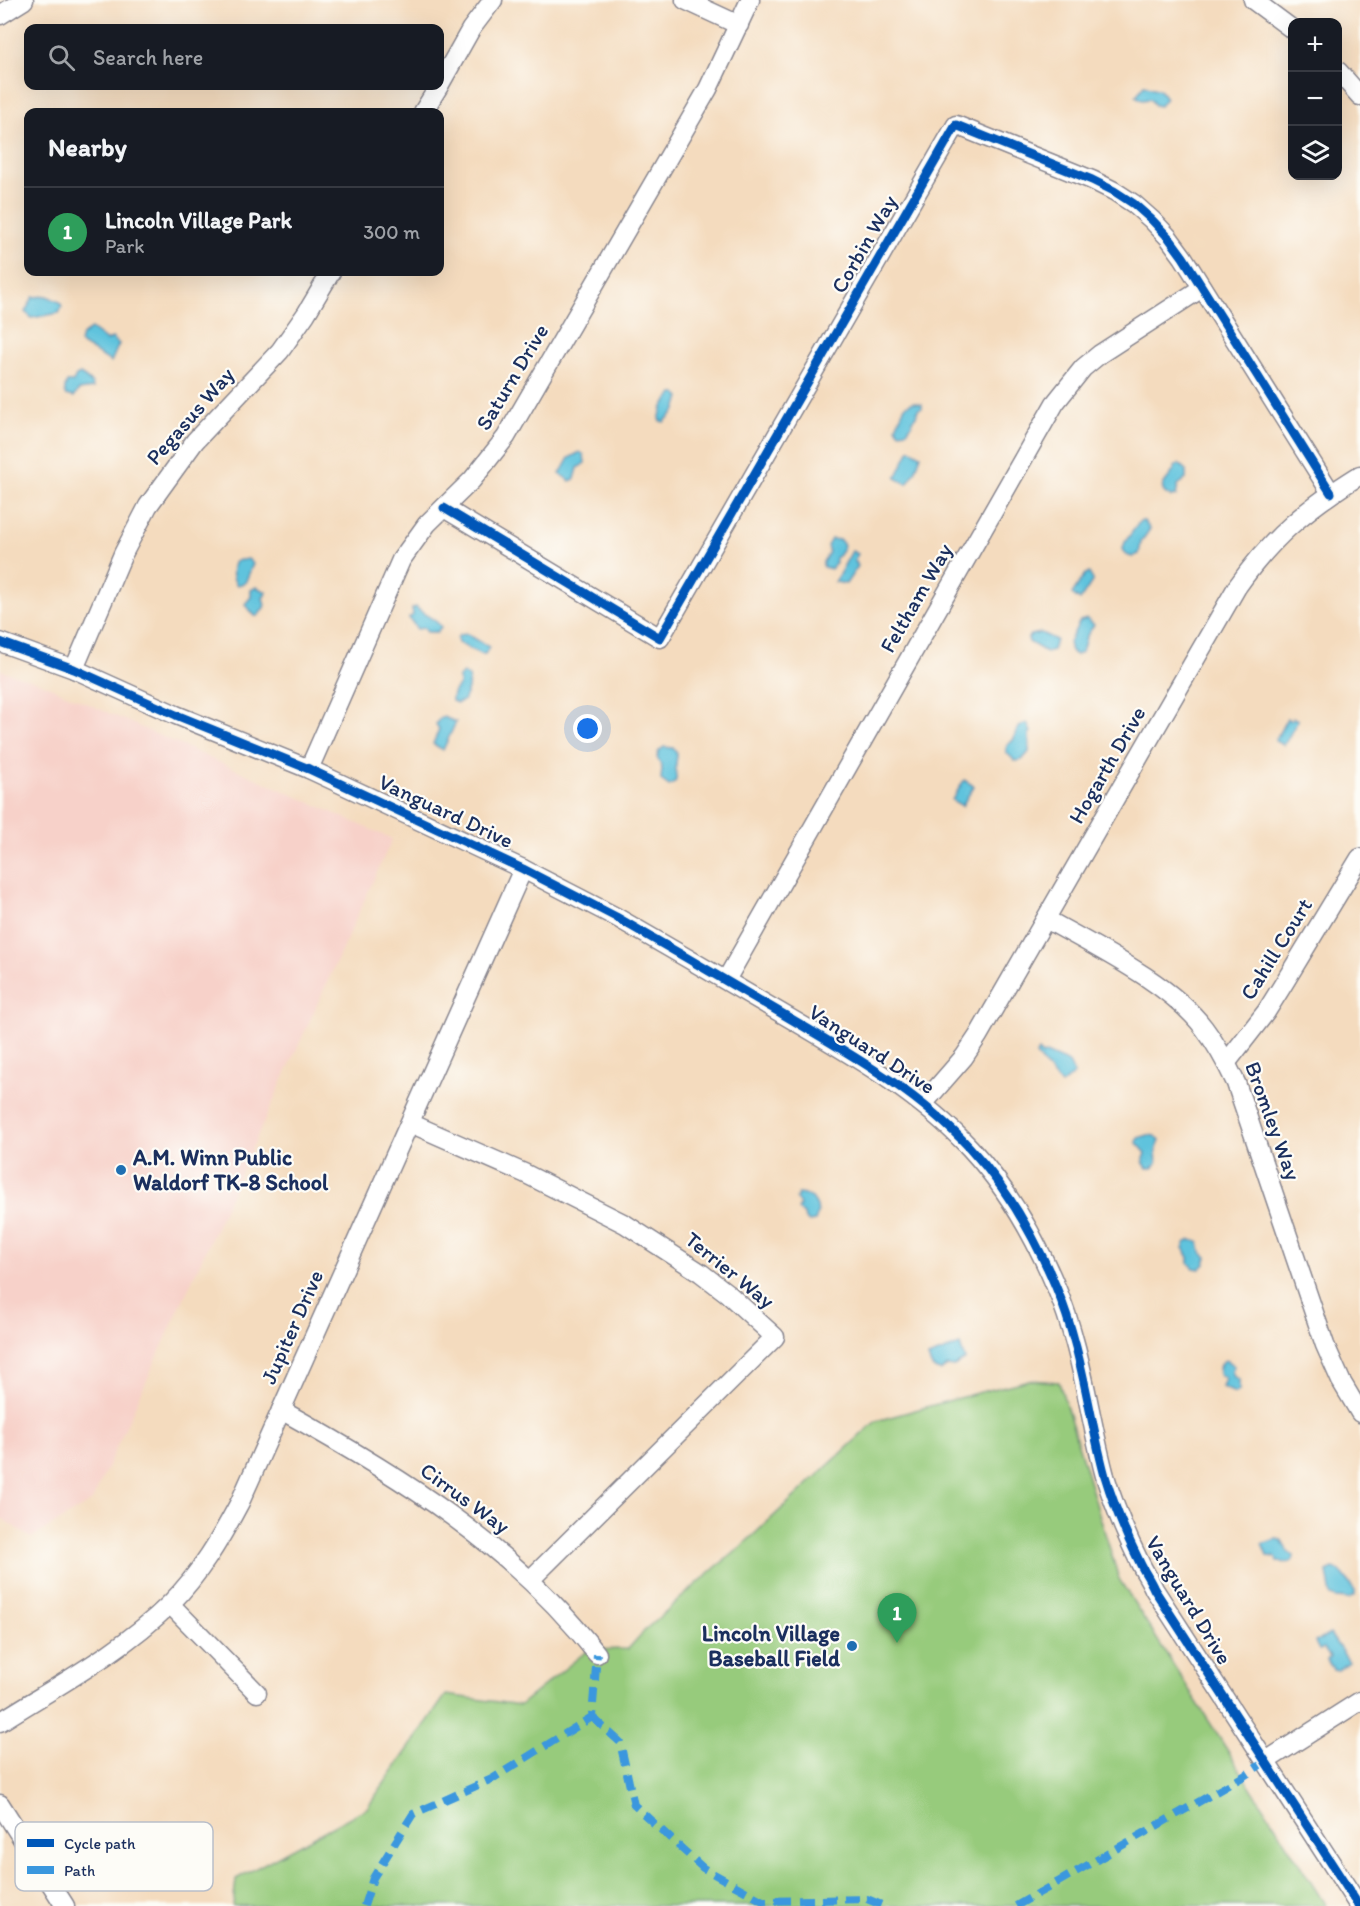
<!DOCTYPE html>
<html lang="en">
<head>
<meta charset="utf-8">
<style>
  body { margin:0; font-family:Itim,sans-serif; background:#20242c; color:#f1f3f6 }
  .controls { position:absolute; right:18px; top:18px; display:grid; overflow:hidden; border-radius:12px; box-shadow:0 6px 24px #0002 }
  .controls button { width:54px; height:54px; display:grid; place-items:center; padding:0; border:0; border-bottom:2px solid #363941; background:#171b24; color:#f1f3f6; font:30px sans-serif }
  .you { position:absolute; left:588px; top:729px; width:21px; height:21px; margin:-15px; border:4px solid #fff; border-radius:50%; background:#1a73e8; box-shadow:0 0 0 9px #1a73e833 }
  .badge { display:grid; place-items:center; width:39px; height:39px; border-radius:50%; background:#0f766e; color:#fff; font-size:20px; font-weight:700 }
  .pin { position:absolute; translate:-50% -50px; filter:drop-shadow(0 2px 3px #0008) }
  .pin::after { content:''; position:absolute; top:32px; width:21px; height:18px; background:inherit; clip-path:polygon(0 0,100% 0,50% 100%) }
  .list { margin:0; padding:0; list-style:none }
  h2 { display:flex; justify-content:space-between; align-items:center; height:78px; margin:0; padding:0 24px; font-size:26px }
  h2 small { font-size:20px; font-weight:400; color:#9ea1a6 }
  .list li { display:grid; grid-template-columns:39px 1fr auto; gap:18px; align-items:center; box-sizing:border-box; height:90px; padding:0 24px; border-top:2px solid #363941 }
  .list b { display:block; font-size:22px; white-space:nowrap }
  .list p { margin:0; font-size:20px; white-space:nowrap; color:#9ea1a6 }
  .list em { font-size:20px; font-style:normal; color:#9ea1a6 }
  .icon { flex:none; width:33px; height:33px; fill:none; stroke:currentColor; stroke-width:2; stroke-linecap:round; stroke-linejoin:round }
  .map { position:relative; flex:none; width:1360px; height:1906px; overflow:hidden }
  .search { position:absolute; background:#171b24; box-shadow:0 6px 24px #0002; left:24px; top:24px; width:420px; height:66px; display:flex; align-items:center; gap:15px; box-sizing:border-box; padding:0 21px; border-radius:12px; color:#9ea1a6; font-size:22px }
  .panel { position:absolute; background:#171b24; box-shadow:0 6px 24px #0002; left:24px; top:108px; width:420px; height:168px; border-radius:12px }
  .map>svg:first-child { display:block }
  .built { fill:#f7d1c9 }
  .green { fill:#97cb7c; stroke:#597d6d; stroke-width:1.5 }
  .water { fill:#5fc3dd; stroke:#3d799e; stroke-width:1.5 }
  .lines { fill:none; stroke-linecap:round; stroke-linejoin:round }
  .minor-casing { stroke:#88858e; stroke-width:21 }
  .minor { stroke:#fff; stroke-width:18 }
  .quiet { stroke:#3a97de; stroke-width:8; stroke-dasharray:15 8; stroke-linecap:butt }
  .cycleway-casing { stroke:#fdfcf7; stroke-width:13 }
  .cycleway { stroke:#0057b8; stroke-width:9 }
  .poi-dot { fill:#1f6fb2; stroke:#fdfcf7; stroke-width:2 }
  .labels { text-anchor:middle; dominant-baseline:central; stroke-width:4.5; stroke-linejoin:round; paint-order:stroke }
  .street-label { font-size:22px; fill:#1b2f5e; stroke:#fdfcf7 }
  .poi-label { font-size:22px; font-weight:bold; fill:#1b2f5e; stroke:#fdfcf7; text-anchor:start }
  .key { fill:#fdfcf7; stroke:#b9bec9; stroke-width:1.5 }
  .key-label { font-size:16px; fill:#1b2f5e }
</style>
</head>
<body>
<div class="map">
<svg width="1360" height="1906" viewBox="0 0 1360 1906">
  <rect width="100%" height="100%" fill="#fdfcf7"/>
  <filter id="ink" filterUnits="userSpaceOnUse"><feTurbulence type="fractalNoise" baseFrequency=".0167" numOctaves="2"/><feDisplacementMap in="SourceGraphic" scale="12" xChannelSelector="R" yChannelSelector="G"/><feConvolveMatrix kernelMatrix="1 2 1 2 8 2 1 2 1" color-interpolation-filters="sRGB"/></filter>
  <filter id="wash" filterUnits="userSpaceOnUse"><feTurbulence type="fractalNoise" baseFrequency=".008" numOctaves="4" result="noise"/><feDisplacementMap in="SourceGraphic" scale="24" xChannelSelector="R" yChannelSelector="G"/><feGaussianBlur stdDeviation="1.35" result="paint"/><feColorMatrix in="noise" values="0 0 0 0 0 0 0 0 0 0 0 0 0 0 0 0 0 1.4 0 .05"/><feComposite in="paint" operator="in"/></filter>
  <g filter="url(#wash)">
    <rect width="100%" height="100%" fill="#f4dbbe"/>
    <polygon class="built" points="0,670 41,683 392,839 92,1501 31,1538 0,1517"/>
    <polygon class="green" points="1029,1380 1059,1382 1119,1579 1326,1906 233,1906 236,1879 367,1808 446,1695 520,1705 588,1650 628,1649 647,1628 717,1566 733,1554 876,1421 973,1394"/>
    <g class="water">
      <polygon points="1144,85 1160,90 1166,98 1160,106 1155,105 1150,99 1142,100 1136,96"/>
      <polygon points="47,296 60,302 62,307 59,313 32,318 25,312 33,297"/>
      <polygon points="91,329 107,341 112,338 119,344 111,362 80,343 82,335"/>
      <path d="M 80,374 C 85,377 93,383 93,388 L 79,390 L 74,397 L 65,395 L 65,388 L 67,382 L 73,382 L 76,376 Z"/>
      <path d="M 673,394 L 677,394 L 680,397 L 676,410 L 664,422 L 660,421 C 659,411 666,401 673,394 Z"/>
      <polygon points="913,402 922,404 922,408 918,409 916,416 912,420 912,424 907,431 899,432 896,427 905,406"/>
      <polygon points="910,449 921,455 915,472 907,484 896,478"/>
      <polygon points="580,452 584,455 585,463 578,468 575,479 570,481 560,474 569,458"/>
      <path d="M 1179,464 L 1186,470 L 1186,479 L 1178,485 L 1176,496 L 1171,497 C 1151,487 1172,479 1175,467 Z"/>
      <polygon points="1140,521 1144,521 1150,529 1141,542 1139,554 1132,557 1126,555 1123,549 1125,542"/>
      <polygon points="831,539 840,540 844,545 839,555 835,558 836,562 831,569 823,567 823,562 829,552 827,546"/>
      <polygon points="852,551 858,554 854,560 858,566 846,584 835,582"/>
      <path d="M 248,559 L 253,564 L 245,583 L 237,585 C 232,579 231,569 235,561 Z"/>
      <polygon points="1089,573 1093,580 1080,600 1072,594 1085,574"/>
      <polygon points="256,587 267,592 263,598 265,606 258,616 255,616 245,604 251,597 251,590"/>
      <path d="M 416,607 C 423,616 435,617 441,627 L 437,632 L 427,632 L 424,628 L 417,629 L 409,618 L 413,615 L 412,609 Z"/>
      <polygon points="1087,619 1094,625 1086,637 1082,652 1076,655 1071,652 1069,642 1080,621"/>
      <polygon points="1041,633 1056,640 1053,650 1046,652 1029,642 1028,638 1030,635"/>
      <polygon points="467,634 489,647 485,654 481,654 458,643 457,639 459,635"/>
      <path d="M 463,673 L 469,677 L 468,689 L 463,701 L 457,703 L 452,701 C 452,693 454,690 459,685 L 459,677 Z"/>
      <polygon points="443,717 456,722 443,750 433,744 439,729 436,724 439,719"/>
      <polygon points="1287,718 1290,721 1293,718 1298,720 1284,745 1275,741"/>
      <path d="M 1027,723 L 1031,732 L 1029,734 L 1029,752 L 1022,760 L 1015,761 L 1006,752 C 1005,744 1010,744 1014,739 C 1015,732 1019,725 1027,723 Z"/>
      <path d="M 664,747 L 673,748 L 677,754 C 677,758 676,761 676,764 C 674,775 681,781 669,786 L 661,780 L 662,768 L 657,757 L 659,751 Z"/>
      <polygon points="964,780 974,786 962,806 952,800"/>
      <polygon points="1038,1051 1042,1055 1046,1053 1069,1063 1074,1074 1061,1085 1036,1055"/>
      <polygon points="1148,1135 1155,1136 1160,1141 1156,1151 1157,1164 1153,1168 1147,1168 1143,1162 1146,1153 1137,1143 1138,1138"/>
      <path d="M 798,1194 C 814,1195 822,1206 815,1221 L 809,1222 L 805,1219 L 804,1214 L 798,1210 L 800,1205 L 796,1199 Z"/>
      <polygon points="1191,1240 1199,1242 1201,1252 1207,1257 1205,1264 1200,1269 1194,1268 1189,1263 1189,1257 1183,1248 1186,1242"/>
      <path d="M 960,1345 L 965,1360 L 954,1367 L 947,1366 L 941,1371 C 932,1370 930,1364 928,1357 Z"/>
      <path d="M 1226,1360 L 1234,1366 L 1232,1371 L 1234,1377 L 1239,1379 L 1239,1391 L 1235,1393 L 1222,1387 L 1225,1378 L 1219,1374 C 1219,1367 1219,1362 1226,1360 Z"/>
      <polygon points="1276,1539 1281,1540 1288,1552 1294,1556 1293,1560 1289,1563 1277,1562 1276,1557 1267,1556 1262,1544"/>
      <polygon points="1333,1569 1340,1571 1355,1591 1355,1595 1349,1599 1336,1598 1331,1596 1327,1572"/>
      <polygon points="1330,1634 1349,1662 1338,1670 1333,1669 1327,1660 1330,1657 1324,1649 1319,1650 1315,1642"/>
    </g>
  </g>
  <g filter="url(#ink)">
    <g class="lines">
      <defs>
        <g id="minor">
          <polyline points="685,0 739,25"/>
          <polyline points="1253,0 1292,29"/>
          <polyline points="0,15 24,0"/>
          <polyline points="1338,71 1360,96"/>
          <polyline points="440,84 471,29 493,0"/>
          <polyline points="423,112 439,86"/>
          <polyline points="444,508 660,638 956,125 1092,180 1114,191 1134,204 1152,220 1169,238 1183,257 1331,493"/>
          <path d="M 0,642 L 74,669 L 176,715 L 309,769 L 523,869 L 616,917 C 677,952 737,987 798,1023 C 859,1059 921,1095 970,1148 C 1007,1188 1035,1237 1056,1287 C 1082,1348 1088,1413 1105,1476 C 1114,1506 1127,1537 1141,1565 C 1145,1573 1150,1580 1154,1589 L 1359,1906"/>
          <polyline points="74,669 123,554 148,506 195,441 280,351 306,314 331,272"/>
          <polyline points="309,769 401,560 427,524 472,480 506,437 708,89 750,0"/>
          <path d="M 1046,919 C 1095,947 1170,983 1204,1028 C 1217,1045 1227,1064 1236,1083 L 1325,1345 L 1341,1381 L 1360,1413"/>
          <polyline points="726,980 1055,403 1083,368 1100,354 1202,288"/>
          <polyline points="1227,1062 1266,1012 1281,988 1360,858"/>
          <path d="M 923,1104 L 964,1057 L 978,1036 L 1237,587 C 1273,536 1307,508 1360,475"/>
          <polyline points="410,1123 524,1173 625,1224 701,1273 727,1293 775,1337 531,1579"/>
          <path d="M 281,1410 C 400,1476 513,1546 597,1654"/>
          <polyline points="170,1604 257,1693"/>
          <path d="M 0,1722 C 58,1685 121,1652 170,1604 C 200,1574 221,1538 240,1502 L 523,869"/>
          <polyline points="1266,1761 1360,1701"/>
          <polyline points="0,1804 65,1906"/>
        </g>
      </defs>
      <use href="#minor" class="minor-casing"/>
      <use href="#minor" class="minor"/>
      <g class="quiet">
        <polyline points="592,1717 620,1742 634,1805 703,1868 763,1901 867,1899 884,1906"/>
        <polyline points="364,1906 373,1878 413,1814 492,1779 592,1717 597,1654"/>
        <polyline points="1016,1906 1244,1776 1266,1761"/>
      </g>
      <defs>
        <g id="cycleway">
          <polyline points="444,508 660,638 956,125 1092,180 1114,191 1134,204 1152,220 1169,238 1183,257 1331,493"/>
          <path d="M 0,642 L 74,669 L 176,715 L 309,769 L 523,869 L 616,917 C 677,952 737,987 798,1023 C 859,1059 921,1095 970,1148 C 1007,1188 1035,1237 1056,1287 C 1082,1348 1088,1413 1105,1476 C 1114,1506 1127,1537 1141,1565 C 1145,1573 1150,1580 1154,1589 L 1359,1906"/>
        </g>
      </defs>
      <use href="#cycleway" class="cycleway-casing"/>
      <use href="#cycleway" class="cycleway"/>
    </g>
  </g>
  <g class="poi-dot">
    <circle cx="121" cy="1170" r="6"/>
    <circle cx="852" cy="1646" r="6"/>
  </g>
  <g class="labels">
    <g class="street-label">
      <text transform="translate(864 244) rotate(-60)">Corbin Way</text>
      <text transform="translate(512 377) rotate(-59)">Saturn Drive</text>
      <text transform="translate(190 416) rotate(-49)">Pegasus Way</text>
      <text transform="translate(916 598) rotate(-60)">Feltham Way</text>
      <text transform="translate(1107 765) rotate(-60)">Hogarth Drive</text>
      <text transform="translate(446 811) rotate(25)">Vanguard Drive</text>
      <text transform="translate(1276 949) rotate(-58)">Cahill Court</text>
      <text transform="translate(872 1049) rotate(33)">Vanguard Drive</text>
      <text transform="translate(1273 1121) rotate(70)">Bromley Way</text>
      <text transform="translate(730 1270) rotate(39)">Terrier Way</text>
      <text transform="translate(292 1327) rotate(-66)">Jupiter Drive</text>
      <text transform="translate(465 1498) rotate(36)">Cirrus Way</text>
      <text transform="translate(1189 1600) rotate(59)">Vanguard Drive</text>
    </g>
    <g class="poi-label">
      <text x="133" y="1157">A.M. Winn Public<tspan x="133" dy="25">Waldorf TK-8 School</tspan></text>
      <text x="840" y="1633" text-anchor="end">Lincoln Village<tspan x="840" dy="25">Baseball Field</tspan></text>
    </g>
  </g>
  <rect x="15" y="1822" width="198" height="69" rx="9" class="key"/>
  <rect x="27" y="1839" width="27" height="8" fill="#0057b8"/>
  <rect x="27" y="1866" width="27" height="8" fill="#3a97de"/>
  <g class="key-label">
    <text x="64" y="1849">Cycle path</text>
    <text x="64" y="1876">Path</text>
  </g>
</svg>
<div class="controls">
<button>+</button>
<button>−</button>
<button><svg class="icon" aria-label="layers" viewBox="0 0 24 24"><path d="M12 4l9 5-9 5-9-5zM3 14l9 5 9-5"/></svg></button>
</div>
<div class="you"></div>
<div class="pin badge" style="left:897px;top:1643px;background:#2e9e5b">1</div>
<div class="search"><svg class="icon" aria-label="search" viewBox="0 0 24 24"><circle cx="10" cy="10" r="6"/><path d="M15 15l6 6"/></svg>Search here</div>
<section class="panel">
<h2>Nearby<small></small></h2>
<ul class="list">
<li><span class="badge" style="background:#2e9e5b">1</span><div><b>Lincoln Village Park</b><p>Park</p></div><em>300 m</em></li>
</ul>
</section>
</div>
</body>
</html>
